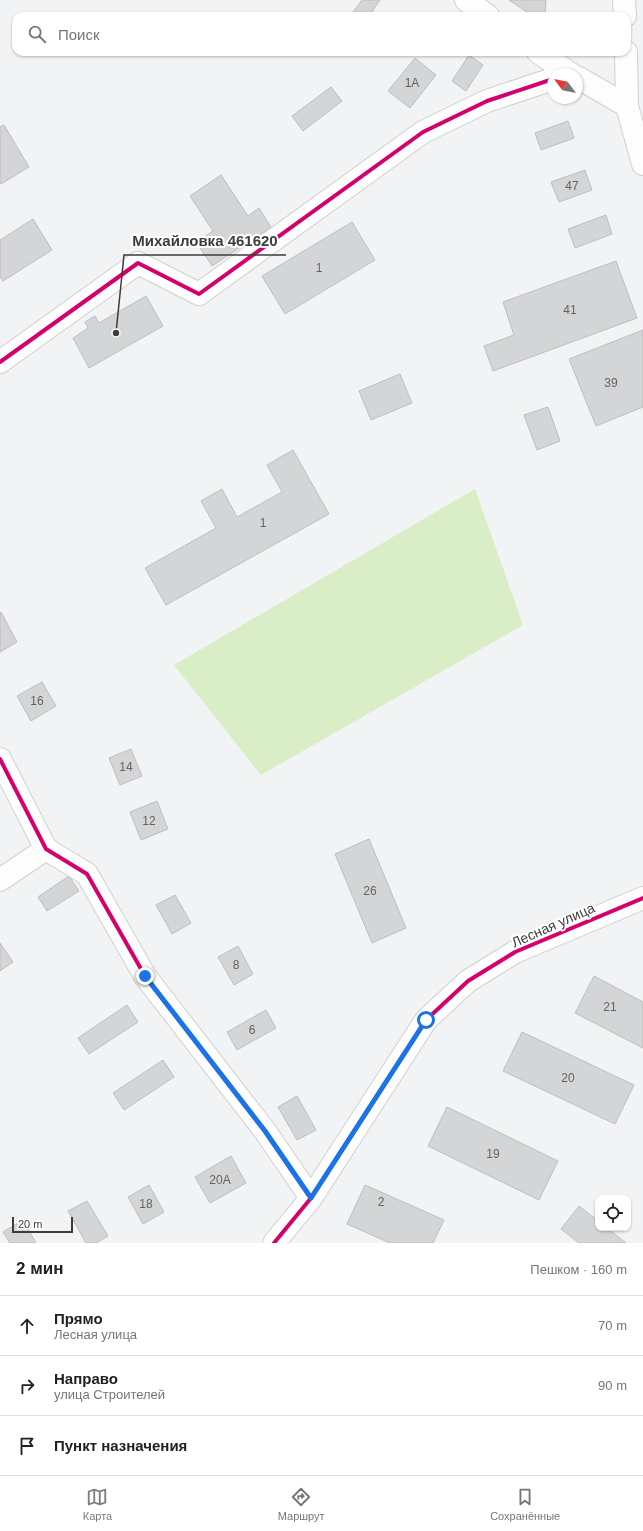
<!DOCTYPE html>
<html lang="ru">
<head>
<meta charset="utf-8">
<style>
  body { margin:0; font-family:Arial,sans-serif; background:#f6f6f6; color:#202124 }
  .controls { position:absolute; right:12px; bottom:12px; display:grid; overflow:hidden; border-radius:8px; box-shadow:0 1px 3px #0004 }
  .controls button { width:36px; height:36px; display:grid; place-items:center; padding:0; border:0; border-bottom:1px solid #e0e0e0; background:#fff; color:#202124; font:20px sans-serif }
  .compass { position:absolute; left:547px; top:68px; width:36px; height:36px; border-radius:50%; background:#fff; box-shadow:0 1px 3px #0004; rotate:302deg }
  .scale { position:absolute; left:12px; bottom:10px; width:61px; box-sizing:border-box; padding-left:4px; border:2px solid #3c3c3d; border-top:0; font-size:11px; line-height:14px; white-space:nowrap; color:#3c3c3d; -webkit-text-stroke:3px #fff; paint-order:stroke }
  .stop { position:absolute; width:12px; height:12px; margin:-9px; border:3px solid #1a73e8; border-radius:50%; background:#fff }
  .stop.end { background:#1a73e8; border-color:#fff; box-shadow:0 1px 4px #0008 }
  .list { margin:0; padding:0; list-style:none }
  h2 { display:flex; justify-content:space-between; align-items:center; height:52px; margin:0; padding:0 16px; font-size:17px }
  h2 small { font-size:13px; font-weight:400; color:#757577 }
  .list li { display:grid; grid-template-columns:26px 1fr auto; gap:12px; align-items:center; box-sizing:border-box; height:60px; padding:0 16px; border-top:1px solid #e0e0e0 }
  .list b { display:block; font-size:15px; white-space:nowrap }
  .list p { margin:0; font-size:13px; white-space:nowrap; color:#757577 }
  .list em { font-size:13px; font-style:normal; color:#757577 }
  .icon { flex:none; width:22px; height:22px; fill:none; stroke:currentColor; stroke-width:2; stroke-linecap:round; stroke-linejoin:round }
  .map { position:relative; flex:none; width:643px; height:1243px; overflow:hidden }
  .search { position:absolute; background:#fff; box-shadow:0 1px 3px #0004; left:12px; right:12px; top:12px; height:44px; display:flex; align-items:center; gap:10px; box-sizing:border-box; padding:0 14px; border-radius:12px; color:#757577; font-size:15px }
  .sheet { height:232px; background:#fff }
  nav { display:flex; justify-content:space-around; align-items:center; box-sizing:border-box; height:56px; border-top:1px solid #e0e0e0; background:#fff; font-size:11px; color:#757577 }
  nav a { display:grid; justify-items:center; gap:2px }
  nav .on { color:#7c7c7d }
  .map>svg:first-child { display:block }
  .green { fill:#d9edc7 }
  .building { fill:#d4d5d6; stroke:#bdbebf }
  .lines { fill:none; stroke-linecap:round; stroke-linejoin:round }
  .street-casing { stroke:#cfd0d1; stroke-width:24 }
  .primary-casing { stroke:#cfd0d1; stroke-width:24 }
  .street { stroke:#fdfdfd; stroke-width:22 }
  .primary { stroke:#fdfdfd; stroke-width:22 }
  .cycleway-casing { stroke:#fff; stroke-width:6 }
  .cycleway { stroke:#d6006c; stroke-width:4 }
  .route { stroke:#1a73e8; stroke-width:5 }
  .labels { text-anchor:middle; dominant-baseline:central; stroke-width:4; stroke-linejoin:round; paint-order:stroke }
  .number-label { font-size:12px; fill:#626263 }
  .street-label { font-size:14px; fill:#3c3c3d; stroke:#fff }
  .leader { fill:none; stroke:#3c3c3d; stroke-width:1.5 }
  .callout-dot { fill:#3c3c3d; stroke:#fff; stroke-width:1.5 }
  .callout-label { font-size:15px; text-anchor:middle; font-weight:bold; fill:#3c3c3d; stroke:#fff; stroke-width:4; stroke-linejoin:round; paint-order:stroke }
</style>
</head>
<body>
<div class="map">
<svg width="643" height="1243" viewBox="0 0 643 1243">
  <rect width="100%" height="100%" fill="#f2f3f4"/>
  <polygon class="green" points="475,489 523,625 261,775 174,665"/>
  <g class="building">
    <polygon points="362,0 380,0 369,16 359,16 353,12"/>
    <polygon points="509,0 546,0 545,16 533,16"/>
    <polygon points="469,55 483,65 466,91 452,81"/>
    <polygon points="415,58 436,75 410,108 388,91"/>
    <polygon points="331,87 342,101 303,131 292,116"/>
    <polygon points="568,121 574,138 541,150 535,133"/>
    <polygon points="4,125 29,167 1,184 0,182 0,127"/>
    <polygon points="585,170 592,190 559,202 551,182"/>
    <polygon points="221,175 248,216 259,208 271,227 212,266 196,242 213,231 190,196"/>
    <polygon points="606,215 612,234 575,248 568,229"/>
    <polygon points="33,219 52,250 3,281 0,277 0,240"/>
    <polygon points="352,222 375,260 285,314 262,276"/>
    <polygon points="616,261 637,318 493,371 484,346 514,335 503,302"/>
    <polygon points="146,296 163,326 89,368 73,338 88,328 85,322 95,316 99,323"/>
    <polygon points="643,330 643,407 596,426 569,359"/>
    <polygon points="400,374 412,403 371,420 359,391"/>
    <polygon points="548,407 560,441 537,450 524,415"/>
    <polygon points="293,450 329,514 166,605 145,568 216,528 201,501 222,489 237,517 282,492 267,465"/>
    <polygon points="1,612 17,642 0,652 0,613"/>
    <polygon points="42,682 56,706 31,721 17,696"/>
    <polygon points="131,749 142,776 120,785 109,758"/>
    <polygon points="157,801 168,829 141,840 130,812"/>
    <polygon points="369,839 406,928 372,943 335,854"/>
    <polygon points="69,876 79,891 47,911 38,897"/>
    <polygon points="175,895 191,923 172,934 156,905"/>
    <polygon points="0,943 13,962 0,971"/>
    <polygon points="238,946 253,974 234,985 218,957"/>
    <polygon points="594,976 643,1002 643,1048 575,1013"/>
    <polygon points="127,1005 138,1022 89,1054 78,1038"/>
    <polygon points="266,1010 276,1028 237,1050 227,1032"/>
    <polygon points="522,1032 634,1085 615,1124 503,1071"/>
    <polygon points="163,1060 174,1077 124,1110 113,1093"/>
    <polygon points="297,1096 316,1130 297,1140 278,1107"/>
    <polygon points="447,1107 558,1161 539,1200 428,1146"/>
    <polygon points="231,1156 246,1183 210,1203 195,1177"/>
    <polygon points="149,1185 164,1212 143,1224 128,1197"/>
    <polygon points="365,1185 444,1220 433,1243 390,1243 347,1224"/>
    <polygon points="87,1201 108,1236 96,1243 86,1243 68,1211"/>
    <polygon points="579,1206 598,1221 598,1228 607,1228 626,1243 579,1243 561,1229"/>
    <polygon points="23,1220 36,1243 10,1243 3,1232"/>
  </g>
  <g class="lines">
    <defs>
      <g id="street">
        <polyline points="466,0 488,16"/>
        <polyline points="538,52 571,74"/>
        <polyline points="577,77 627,106"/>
        <polyline points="0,362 138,263 199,294 423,132 487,101 553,79"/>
        <polyline points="0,759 46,849 87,874 145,976 265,1131 311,1198"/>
        <polyline points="0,880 46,849"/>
        <polyline points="274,1243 311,1198 426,1020 468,981 515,952 643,898"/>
      </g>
      <g id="primary">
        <polyline points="624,0 625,16"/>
        <polyline points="626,52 627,106 643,164"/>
      </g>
    </defs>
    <use href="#street" class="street-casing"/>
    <use href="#primary" class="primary-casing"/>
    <use href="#street" class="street"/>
    <use href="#primary" class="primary"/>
    <defs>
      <g id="cycleway">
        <polyline points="0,362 138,263 199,294 423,132 487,101 553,79"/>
        <polyline points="0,759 46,849 87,874 145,976 265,1131 311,1198"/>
        <polyline points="274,1243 311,1198 426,1020 468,981 515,952 643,898"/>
      </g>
    </defs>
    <use href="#cycleway" class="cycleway-casing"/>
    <use href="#cycleway" class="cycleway"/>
  </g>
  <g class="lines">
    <polyline class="route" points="145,976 265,1131 311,1198 426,1020"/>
  </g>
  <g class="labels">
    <g class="number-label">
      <text x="412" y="83">1А</text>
      <text x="572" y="186">47</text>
      <text x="319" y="268">1</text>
      <text x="570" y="310">41</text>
      <text x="611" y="383">39</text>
      <text x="263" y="523">1</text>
      <text x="37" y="701">16</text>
      <text x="126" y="767">14</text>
      <text x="149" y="821">12</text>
      <text x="370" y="891">26</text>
      <text x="236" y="965">8</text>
      <text x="610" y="1007">21</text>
      <text x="252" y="1030">6</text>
      <text x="568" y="1078">20</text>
      <text x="493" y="1154">19</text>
      <text x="220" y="1180">20А</text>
      <text x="381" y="1202">2</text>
      <text x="146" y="1204">18</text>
    </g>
    <g class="street-label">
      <text transform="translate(553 925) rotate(-24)">Лесная улица</text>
    </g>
  </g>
  <path class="leader" d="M116 333L124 255H286"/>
  <circle class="callout-dot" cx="116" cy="333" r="4"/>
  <g class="callout-label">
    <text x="205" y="246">Михайловка 461620</text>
  </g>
</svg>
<div class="controls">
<button><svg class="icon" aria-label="locate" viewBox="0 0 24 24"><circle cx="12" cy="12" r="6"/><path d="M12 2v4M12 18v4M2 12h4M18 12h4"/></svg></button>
</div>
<svg class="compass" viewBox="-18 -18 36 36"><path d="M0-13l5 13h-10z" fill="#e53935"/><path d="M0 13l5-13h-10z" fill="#757577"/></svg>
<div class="scale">20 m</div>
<div class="stop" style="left:426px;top:1020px"></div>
<div class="stop end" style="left:145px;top:976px"></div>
<div class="search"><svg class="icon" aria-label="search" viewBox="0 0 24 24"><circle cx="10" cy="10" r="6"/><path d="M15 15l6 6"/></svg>Поиск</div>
</div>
<section class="sheet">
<h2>2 мин<small>Пешком · 160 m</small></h2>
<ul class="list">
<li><svg class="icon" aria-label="ahead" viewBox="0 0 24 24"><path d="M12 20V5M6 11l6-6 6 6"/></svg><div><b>Прямо</b><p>Лесная улица</p></div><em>70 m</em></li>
<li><svg class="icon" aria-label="right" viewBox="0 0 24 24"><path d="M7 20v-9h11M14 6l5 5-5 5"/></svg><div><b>Направо</b><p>улица Строителей</p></div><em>90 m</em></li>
<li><svg class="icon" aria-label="arrive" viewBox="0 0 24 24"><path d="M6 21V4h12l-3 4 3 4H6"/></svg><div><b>Пункт назначения</b></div></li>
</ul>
</section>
<nav>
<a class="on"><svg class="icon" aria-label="map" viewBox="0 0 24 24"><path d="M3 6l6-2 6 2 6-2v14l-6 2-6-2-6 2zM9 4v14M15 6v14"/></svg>Карта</a>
<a><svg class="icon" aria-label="directions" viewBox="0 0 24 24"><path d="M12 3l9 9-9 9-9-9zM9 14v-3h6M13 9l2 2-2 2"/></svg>Маршрут</a>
<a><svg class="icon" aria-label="saved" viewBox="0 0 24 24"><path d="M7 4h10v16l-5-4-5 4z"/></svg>Сохранённые</a>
</nav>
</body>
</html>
